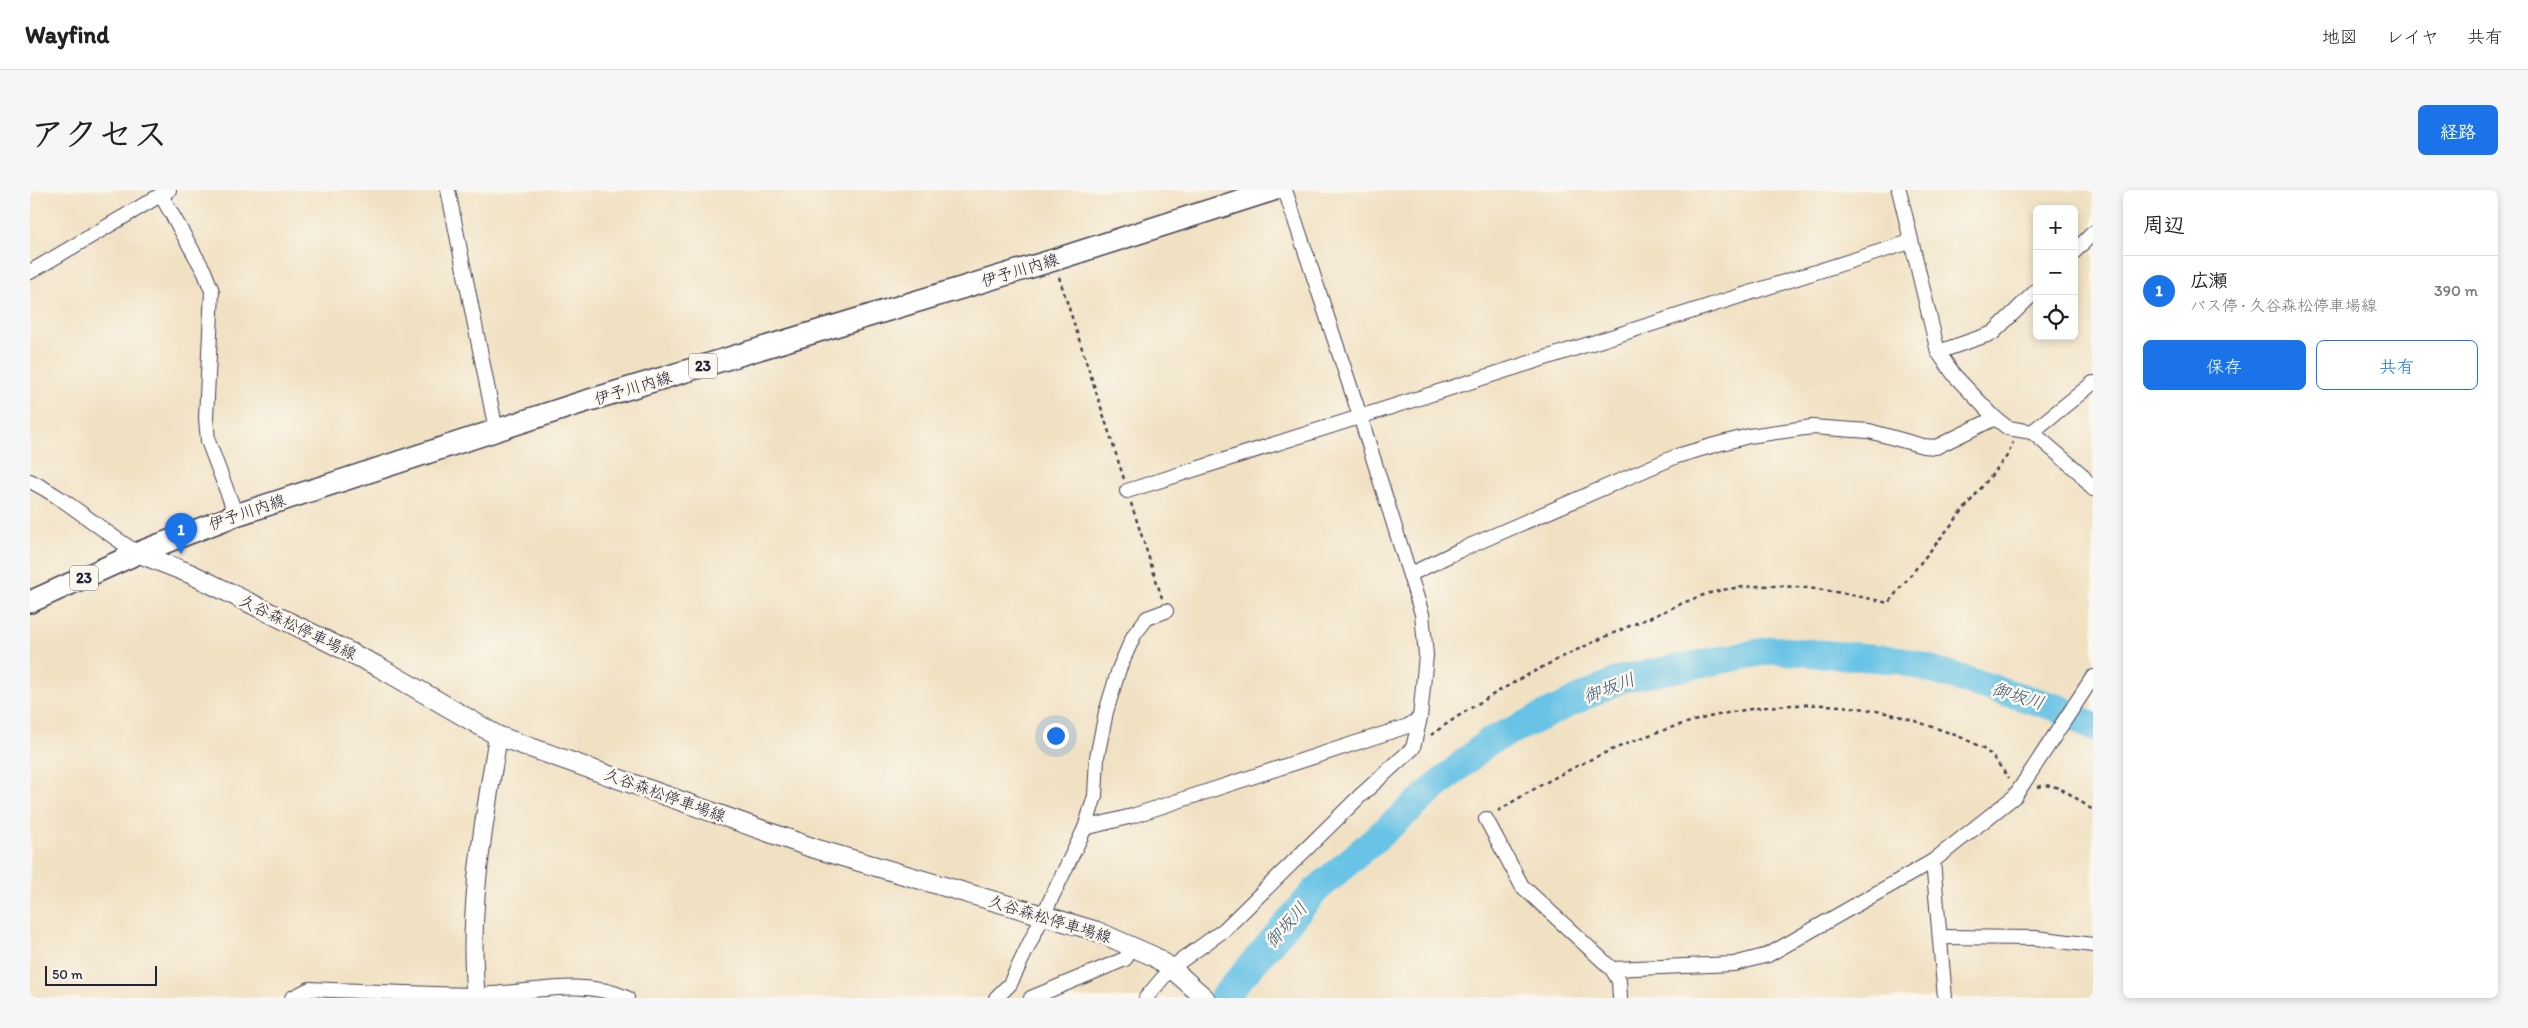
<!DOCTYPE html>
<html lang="ja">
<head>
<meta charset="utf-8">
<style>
  body { margin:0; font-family:Itim,"Klee One",sans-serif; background:#f6f6f6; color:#202124 }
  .controls { position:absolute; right:15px; top:15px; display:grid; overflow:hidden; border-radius:8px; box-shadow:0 2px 8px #0003 }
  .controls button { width:45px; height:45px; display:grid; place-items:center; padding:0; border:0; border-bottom:1px solid #e0e0e0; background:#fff; color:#202124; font:25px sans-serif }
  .scale { position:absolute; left:15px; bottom:12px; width:112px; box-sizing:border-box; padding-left:5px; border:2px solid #22223b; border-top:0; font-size:14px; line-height:18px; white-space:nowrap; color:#22223b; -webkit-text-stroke:4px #fbf7ec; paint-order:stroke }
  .you { position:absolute; left:1025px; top:545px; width:18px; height:18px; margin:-12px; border:4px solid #fff; border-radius:50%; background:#1a73e8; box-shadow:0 0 0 8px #1a73e833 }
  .badge { display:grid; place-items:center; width:32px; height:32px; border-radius:50%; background:#1a73e8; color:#fff; font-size:16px; font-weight:700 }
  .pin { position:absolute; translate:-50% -41px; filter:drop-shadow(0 1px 2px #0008) }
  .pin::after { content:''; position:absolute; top:26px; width:18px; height:15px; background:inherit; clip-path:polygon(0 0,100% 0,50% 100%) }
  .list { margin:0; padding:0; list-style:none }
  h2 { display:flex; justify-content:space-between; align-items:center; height:65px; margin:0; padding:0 20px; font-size:21px }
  h2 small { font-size:16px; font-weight:400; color:#757577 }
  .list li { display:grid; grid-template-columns:32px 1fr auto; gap:15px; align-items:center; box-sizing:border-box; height:70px; padding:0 20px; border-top:1px solid #e0e0e0 }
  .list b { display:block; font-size:19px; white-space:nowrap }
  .list p { margin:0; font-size:16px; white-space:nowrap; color:#757577 }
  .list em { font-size:16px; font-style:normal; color:#757577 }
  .actions { display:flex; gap:10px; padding:15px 20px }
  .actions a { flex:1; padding:11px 0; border:1px solid #1a73e8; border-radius:8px; text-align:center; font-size:18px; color:#1a73e8 }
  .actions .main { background:#1a73e8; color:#fff }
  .icon { flex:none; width:28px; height:28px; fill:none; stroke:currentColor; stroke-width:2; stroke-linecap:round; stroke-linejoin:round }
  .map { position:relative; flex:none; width:2063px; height:808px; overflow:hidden; border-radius:8px }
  header { display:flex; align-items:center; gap:30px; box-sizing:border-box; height:70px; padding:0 25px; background:#fff; border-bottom:1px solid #e0e0e0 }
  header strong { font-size:24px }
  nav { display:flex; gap:28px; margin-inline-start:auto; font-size:18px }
  .intro { display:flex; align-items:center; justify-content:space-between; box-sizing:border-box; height:120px; padding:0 30px }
  h1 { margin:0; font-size:35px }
  .button { padding:12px 22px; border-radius:8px; background:#1a73e8; color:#fff; font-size:18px; font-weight:700 }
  main { display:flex; gap:30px; padding:0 30px }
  aside { flex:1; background:#fff; border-radius:8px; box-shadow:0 2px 8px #0003 }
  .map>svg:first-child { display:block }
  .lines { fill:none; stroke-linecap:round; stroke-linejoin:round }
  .river { stroke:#68c3e6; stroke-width:28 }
  .minor-casing { stroke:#413f4f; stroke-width:16 }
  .tertiary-casing { stroke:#413f4f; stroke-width:20 }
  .secondary-casing { stroke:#413f4f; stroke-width:21 }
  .primary-casing { stroke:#413f4f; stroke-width:24 }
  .path { stroke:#413f4f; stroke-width:2.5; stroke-dasharray:4 4; stroke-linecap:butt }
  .minor { stroke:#fff; stroke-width:14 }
  .tertiary { stroke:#fff; stroke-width:18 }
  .secondary { stroke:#fff; stroke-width:19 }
  .primary { stroke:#fff; stroke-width:21 }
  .labels { text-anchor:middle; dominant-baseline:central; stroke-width:5; stroke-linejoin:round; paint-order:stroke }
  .shield { fill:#fbf7ec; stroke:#636270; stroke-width:1 }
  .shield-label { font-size:15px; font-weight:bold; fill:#22223b }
  .street-label { font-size:16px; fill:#22223b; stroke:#fbf7ec }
  .water-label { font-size:18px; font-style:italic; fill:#3a5a77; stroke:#fbf7ec }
</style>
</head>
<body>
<header>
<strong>Wayfind</strong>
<nav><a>地図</a><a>レイヤ</a><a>共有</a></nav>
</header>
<div class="intro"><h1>アクセス</h1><a class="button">経路</a></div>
<main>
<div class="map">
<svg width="2063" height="808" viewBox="0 0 2063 808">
  <rect width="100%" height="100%" fill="#fbf7ec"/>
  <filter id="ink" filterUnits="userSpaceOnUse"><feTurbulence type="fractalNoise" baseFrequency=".02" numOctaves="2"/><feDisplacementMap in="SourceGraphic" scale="10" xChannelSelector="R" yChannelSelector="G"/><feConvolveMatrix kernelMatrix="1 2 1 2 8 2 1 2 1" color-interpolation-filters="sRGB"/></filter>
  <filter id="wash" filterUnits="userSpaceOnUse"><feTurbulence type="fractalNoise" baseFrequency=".0096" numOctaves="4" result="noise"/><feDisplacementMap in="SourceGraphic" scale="20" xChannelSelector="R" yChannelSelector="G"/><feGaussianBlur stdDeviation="1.12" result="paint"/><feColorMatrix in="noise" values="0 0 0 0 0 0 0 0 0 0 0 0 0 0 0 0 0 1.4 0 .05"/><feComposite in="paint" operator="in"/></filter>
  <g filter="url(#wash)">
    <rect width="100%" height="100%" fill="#f1e1c3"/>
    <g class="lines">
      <polyline class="river" points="1193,808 1286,700 1458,552 1591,489 1743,460 1870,470 2031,519 2063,537"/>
    </g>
  </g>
  <g filter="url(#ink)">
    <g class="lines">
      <defs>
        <g id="minor">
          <polyline points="418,0 466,240"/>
          <polyline points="1869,0 1908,162 1925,186 1965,228 1978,238 2002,242 2050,283 2063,299"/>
          <polyline points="131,5 174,81 182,101 176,228 178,251 206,325"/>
          <polyline points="2044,62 2063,43"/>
          <polyline points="0,82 139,0"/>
          <polyline points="1908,162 1963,143 2007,100"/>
          <polyline points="2002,242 2063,193"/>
          <path d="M 0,291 C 39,310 71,341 108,363"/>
          <polyline points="1097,301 1880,52"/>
          <polyline points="1381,384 1428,361 1647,266 1688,254 1719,246 1782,237 1839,241 1893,256 1906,257 1965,228"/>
          <polyline points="1456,629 1492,696 1582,779"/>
          <polyline points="1055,638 1102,626 1378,536 1390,528"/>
          <polyline points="1903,671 1915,808"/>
          <polyline points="1910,747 2006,748 2063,755"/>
          <path d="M 262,808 L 280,799 C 334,801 389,804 443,805 C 494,805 550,786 597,808"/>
          <polyline points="966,808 980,794 1055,638 1065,606 1067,567 1076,522 1089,479 1104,445 1117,428 1136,421"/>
          <polyline points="1001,808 1095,769 1103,757"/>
          <polyline points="1116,808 1141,778 1194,740 1330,606 1383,558 1390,528 1396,465 1392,424 1330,226 1255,0"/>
          <polyline points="1590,808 1589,791 1582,779 1704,774 1738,765 1903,671 1985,606 2063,487"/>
        </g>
        <path id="tertiary" d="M 446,808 C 437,721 454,632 468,546"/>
        <polyline id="secondary" points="108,363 161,384 285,445 349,477 468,546 783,658 1066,741 1123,766 1141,778 1175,808"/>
        <polyline id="primary" points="0,412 108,363 206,325 550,213 1024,70 1243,0"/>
      </defs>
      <use href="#minor" class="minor-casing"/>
      <use href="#tertiary" class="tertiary-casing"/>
      <use href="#secondary" class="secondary-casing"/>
      <use href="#primary" class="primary-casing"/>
      <g class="path">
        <polyline points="1029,87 1094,289"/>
        <polyline points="1101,313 1132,408"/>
        <path d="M 1401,545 C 1469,496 1544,459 1621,427 C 1643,418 1665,406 1688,401 C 1742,389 1805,400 1858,413 L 1977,266 L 1983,252"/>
        <path d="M 2008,597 C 2027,590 2047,610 2063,620"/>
        <path d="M 1468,621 C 1590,543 1747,483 1891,533 C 1914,541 1942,549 1960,564 C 1967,571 1973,581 1979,588"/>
      </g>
      <use href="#minor" class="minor"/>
      <use href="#tertiary" class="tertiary"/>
      <use href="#secondary" class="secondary"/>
      <use href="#primary" class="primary"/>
    </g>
  </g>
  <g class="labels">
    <g class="shield">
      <rect x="659" y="163.5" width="28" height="25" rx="4"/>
      <rect x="40" y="375.5" width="28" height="25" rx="4"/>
    </g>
    <g class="shield-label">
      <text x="673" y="176">23</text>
      <text x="54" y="388">23</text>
    </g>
    <g class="street-label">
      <text transform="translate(990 80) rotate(-17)">伊予川内線</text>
      <text transform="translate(603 198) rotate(-17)">伊予川内線</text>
      <text transform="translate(217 322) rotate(-19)">伊予川内線</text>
      <text transform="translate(268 437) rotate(26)">久谷森松停車場線</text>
      <text transform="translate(635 605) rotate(20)">久谷森松停車場線</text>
      <text transform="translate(1020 729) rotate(17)">久谷森松停車場線</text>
    </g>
    <g class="water-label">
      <text transform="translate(1579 498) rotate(-21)">御坂川</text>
      <text transform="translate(1988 506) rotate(17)">御坂川</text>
      <text transform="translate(1256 735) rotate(-49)">御坂川</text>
    </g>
  </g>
</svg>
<div class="controls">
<button>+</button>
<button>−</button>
<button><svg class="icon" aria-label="locate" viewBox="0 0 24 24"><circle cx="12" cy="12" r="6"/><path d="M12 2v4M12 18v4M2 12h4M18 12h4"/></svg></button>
</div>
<div class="scale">50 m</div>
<div class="you"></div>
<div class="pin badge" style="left:151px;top:364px">1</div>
</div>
<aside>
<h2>周辺<small></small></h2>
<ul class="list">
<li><span class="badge">1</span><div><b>広瀬</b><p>バス停 · 久谷森松停車場線</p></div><em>390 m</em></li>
</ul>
<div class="actions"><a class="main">保存</a><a>共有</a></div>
</aside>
</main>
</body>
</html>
